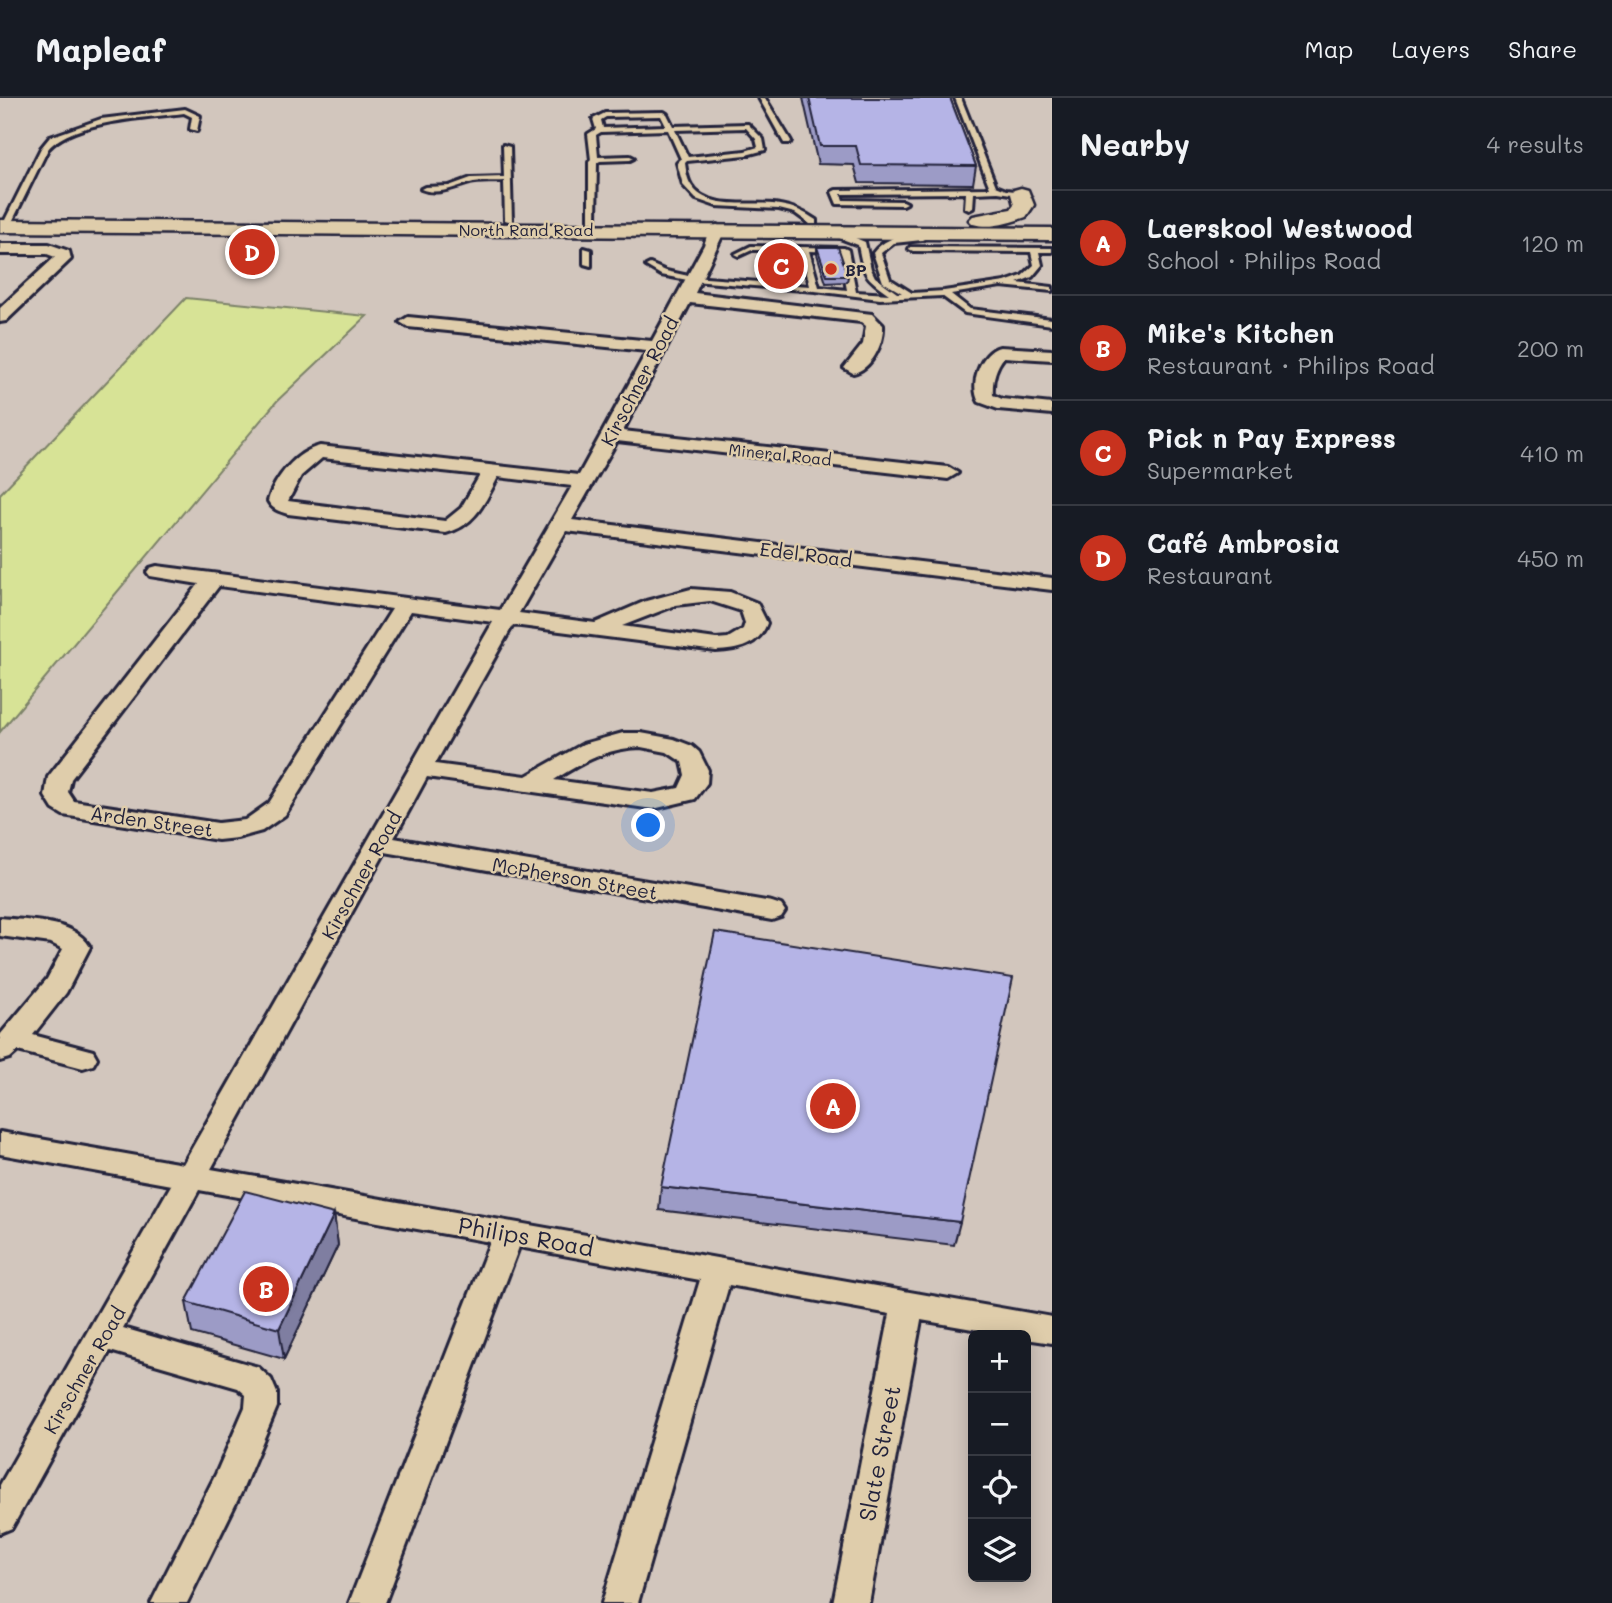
<!DOCTYPE html>
<html lang="en">
<head>
<meta charset="utf-8">
<style>
  body { margin:0; font-family:Mali,sans-serif; background:#242831; color:#f1f3f6 }
  .controls { position:absolute; right:21px; bottom:21px; display:grid; overflow:hidden; border-radius:10px; box-shadow:0 4px 18px #0003 }
  .controls button { width:63px; height:63px; display:grid; place-items:center; padding:0; border:0; border-bottom:2px solid #363941; background:#171b24; color:#f1f3f6; font:35px sans-serif }
  .you { position:absolute; left:649px; top:728px; width:24px; height:24px; margin:-18px; border:5px solid #fff; border-radius:50%; background:#1a73e8; box-shadow:0 0 0 10px #1a73e833 }
  .badge { display:grid; place-items:center; width:46px; height:46px; border-radius:50%; background:#c8321e; color:#fff; font-size:23px; font-weight:700 }
  .pin { position:absolute; translate:-50% -50%; border:4px solid #fff; box-shadow:0 2px 7px #0006 }
  .list { margin:0; padding:0; list-style:none }
  h2 { display:flex; justify-content:space-between; align-items:center; height:91px; margin:0; padding:0 28px; font-size:30px }
  h2 small { font-size:23px; font-weight:400; color:#9ea1a6 }
  .list li { display:grid; grid-template-columns:46px 1fr auto; gap:21px; align-items:center; box-sizing:border-box; height:105px; padding:0 28px; border-top:2px solid #363941 }
  .list b { display:block; font-size:26px; white-space:nowrap }
  .list p { margin:0; font-size:23px; white-space:nowrap; color:#9ea1a6 }
  .list em { font-size:23px; font-style:normal; color:#9ea1a6 }
  .icon { flex:none; width:38px; height:38px; fill:none; stroke:currentColor; stroke-width:2; stroke-linecap:round; stroke-linejoin:round }
  .map { position:relative; flex:none; width:1052px; height:1505px; overflow:hidden }
  header { display:flex; align-items:center; gap:42px; box-sizing:border-box; height:98px; padding:0 35px; background:#171b24; border-bottom:2px solid #363941 }
  header strong { font-size:33px }
  nav { display:flex; gap:38px; margin-inline-start:auto; font-size:24px }
  main { display:flex }
  aside { flex:1; background:#171b24 }
  .map>svg:first-child { display:block }
  .green { fill:#d7e396; stroke:#7c8268; stroke-width:2 }
  .lines { fill:none; stroke-linecap:round; stroke-linejoin:round }
  .service-casing { stroke:#22223b; stroke-width:6 }
  .minor-casing { stroke:#22223b; stroke-width:6 }
  .secondary-casing { stroke:#22223b; stroke-width:5 }
  .service { fill:#dfcdab; fill-rule:evenodd }
  .minor { fill:#dfcdab; fill-rule:evenodd }
  .secondary { fill:#dfcdab; fill-rule:evenodd }
  .wall { fill:#9c9bc6; stroke:#22223b; stroke-width:2 }
  .shaded-wall { fill:#7f7ea1; stroke:#22223b; stroke-width:2 }
  .building { fill:#b5b4e6; stroke:#22223b; stroke-width:2 }
  .poi-dot { fill:#c8321e; stroke:#dfcdab; stroke-width:2.5 }
  .labels { text-anchor:middle; dominant-baseline:central; stroke-width:5; stroke-linejoin:round; paint-order:stroke }
  .far-street-label { font-size:16px; fill:#22223b; stroke:#dfcdab }
  .far-poi-label { font-size:16px; font-weight:bold; fill:#22223b; stroke:#dfcdab; text-anchor:start }
  .street-label { font-size:19px; fill:#22223b; stroke:#dfcdab }
  .near-street-label { font-size:23px; fill:#22223b; stroke:#dfcdab }
</style>
</head>
<body>
<header>
<strong>Mapleaf</strong>
<nav><a>Map</a><a>Layers</a><a>Share</a></nav>
</header>
<main>
<div class="map">
<svg width="1052" height="1505" viewBox="0 0 1052 1505">
  <rect width="100%" height="100%" fill="#d2c6bd"/>
  <filter id="ink" filterUnits="userSpaceOnUse"><feTurbulence type="fractalNoise" baseFrequency=".0143" numOctaves="2"/><feDisplacementMap in="SourceGraphic" scale="14" xChannelSelector="R" yChannelSelector="G"/><feConvolveMatrix kernelMatrix="1 2 1 2 8 2 1 2 1" color-interpolation-filters="sRGB"/></filter>
  <g filter="url(#ink)">
    <polygon class="green" points="186,200 367,218 277,303 0,634 0,396"/>
    <g class="lines">
      <defs>
        <g id="service">
          <polygon points="759,0 765,0 791,43 790,45 784,45"/>
          <polygon points="955,0 961,0 996,88 1006,92 1024,94 1024,98 998,94 974,95 973,110 969,112 965,110 966,95 841,96 843,102 903,103 907,105 903,107 837,106 832,94 836,92 990,90"/>
          <path d="M 185,11 L 200,18 L 197,33 L 190,31 L 192,19 L 184,15 C 147,20 74,22 48,51 L 13,122 L 9,124 L 5,122 L 41,50 L 50,39 L 101,21 Z"/>
          <path d="M 664,14 L 667,16 L 673,28 L 748,26 L 763,41 L 765,52 L 746,57 L 687,63 L 685,65 C 686,72 687,81 691,87 C 708,114 754,102 780,107 C 794,109 804,114 816,122 L 816,126 L 810,126 L 795,115 L 779,111 L 716,108 L 696,101 L 683,87 L 677,65 L 681,61 L 668,32 L 601,34 L 596,37 L 598,59 L 630,58 L 634,60 L 630,62 L 600,63 L 597,65 L 596,122 L 589,124 L 589,64 L 591,62 L 588,36 L 596,31 L 593,21 L 605,15 ZM 661,18 L 666,28 L 603,30 L 601,22 L 606,19 ZM 746,30 L 756,41 L 758,49 L 745,53 L 688,59 L 675,32 Z"/>
          <path d="M 503,47 L 510,49 L 512,124 L 505,122 L 504,83 C 493,84 480,82 470,85 C 454,89 437,98 421,91 L 425,89 L 449,88 L 471,80 L 504,79 Z"/>
          <path d="M 837,135 L 843,135 L 865,144 L 871,171 L 875,179 L 897,195 L 902,195 L 883,184 L 873,155 C 884,140 909,132 926,140 L 922,142 L 894,145 L 881,155 L 890,181 L 912,195 L 944,193 L 1005,184 L 1022,178 L 1034,167 L 1031,154 L 913,153 L 909,151 L 910,149 L 1052,150 L 1052,154 L 1039,154 L 1042,167 L 1032,179 L 1017,185 L 1052,189 L 1052,193 L 1001,188 L 951,196 L 970,211 L 1052,221 L 1052,227 L 965,215 L 942,198 L 880,201 L 815,193 L 693,183 L 661,177 L 646,168 L 650,166 L 666,173 L 693,179 L 810,188 L 801,152 L 752,152 L 739,158 L 735,156 L 751,148 L 844,150 L 848,152 L 856,194 L 889,196 C 864,178 864,177 858,147 L 837,139 ZM 809,153 L 840,154 L 847,192 L 819,189 Z"/>
          <polygon points="584,150 591,152 591,168 584,166"/>
        </g>
        <g id="minor">
          <path d="M 717,127 L 725,132 L 695,195 L 872,216 L 883,227 C 884,245 872,271 853,275 L 844,270 L 863,246 L 866,228 L 861,224 L 690,205 L 623,333 L 948,369 L 958,375 L 948,381 L 617,343 L 572,422 L 1052,480 L 1052,492 L 566,433 L 519,515 L 595,525 L 646,503 L 691,491 L 730,494 L 757,505 L 767,525 C 759,548 738,552 716,553 L 513,527 L 435,666 L 526,678 L 583,646 L 623,635 L 641,635 L 674,641 L 692,648 L 699,654 L 708,672 L 707,685 L 695,701 L 653,711 L 427,679 L 394,740 L 772,804 L 781,807 L 785,813 L 781,819 L 772,822 L 385,754 L 211,1071 L 1052,1219 L 1052,1245 L 1026,1241 L 1026,1237 L 1007,1237 L 921,1222 L 869,1505 L 833,1505 L 890,1216 L 729,1187 L 638,1505 L 602,1505 L 700,1182 L 519,1149 L 385,1505 L 349,1505 L 490,1144 L 199,1092 L 123,1230 L 258,1269 L 271,1281 L 277,1295 L 277,1309 L 241,1395 L 187,1505 L 151,1505 L 216,1376 L 245,1309 L 246,1297 L 238,1290 L 110,1253 L 12,1430 L 0,1435 L 0,1387 L 171,1087 L 0,1056 L 0,1034 L 183,1066 L 493,524 L 411,513 L 285,717 L 262,733 L 237,740 L 218,742 L 63,717 L 53,711 L 45,698 L 48,679 L 199,486 L 150,478 L 147,474 L 150,470 L 157,468 L 500,512 L 572,388 L 498,379 C 485,404 475,428 446,435 L 288,416 C 279,413 273,412 268,403 C 275,379 296,354 320,348 L 579,377 L 647,253 L 408,229 L 400,224 L 408,219 L 652,243 L 704,147 L 709,132 ZM 322,360 L 480,377 L 461,410 L 445,423 L 288,403 L 301,378 ZM 219,488 L 392,511 L 269,705 L 245,722 L 218,725 L 74,703 L 68,694 L 71,681 ZM 710,503 L 741,513 L 745,525 L 743,531 L 728,540 L 716,541 L 622,528 L 676,507 ZM 641,649 L 667,654 L 682,664 L 685,677 L 679,690 L 653,695 L 554,682 C 582,664 607,650 641,649 Z"/>
          <polygon points="0,146 49,146 69,153 71,161 6,223 0,224 0,210 55,159 47,156 0,156"/>
          <path d="M 1000,249 L 1052,252 L 1052,262 L 1004,259 C 995,270 992,284 993,297 L 1002,301 L 1052,306 L 1052,316 L 998,311 L 979,304 C 969,287 980,254 1000,249 Z"/>
          <path d="M 0,820 C 28,823 74,821 90,849 L 66,895 L 33,937 L 93,953 L 97,960 L 93,967 L 83,970 L 18,953 L 10,960 L 0,963 L 0,937 L 47,881 L 63,851 L 51,845 L 0,838 Z"/>
        </g>
        <g id="secondary">
          <path d="M 1021,90 L 1028,92 L 1034,107 L 1026,119 C 1009,125 990,131 973,126 L 969,122 L 973,118 L 1011,111 L 1014,107 L 1011,96 L 1014,92 Z"/>
          <polygon points="0,122 1052,130 1052,142 0,134"/>
        </g>
      </defs>
      <use href="#service" class="service-casing"/>
      <use href="#minor" class="minor-casing"/>
      <use href="#secondary" class="secondary-casing"/>
      <use href="#service" class="service"/>
      <use href="#minor" class="minor"/>
      <use href="#secondary" class="secondary"/>
    </g>
    <g class="wall">
      <polygon points="803,0 950,0 976,68 973,86 859,85 854,67 818,66"/>
      <polygon points="817,149 848,178 847,184 826,185 817,156"/>
      <polygon points="661,1089 960,1124 954,1147 659,1112"/>
      <polygon points="334,1116 338,1147 284,1261 192,1235 186,1204"/>
    </g>
    <polygon class="shaded-wall" points="334,1116 338,1147 284,1261 279,1231"/>
    <g class="building">
      <polygon points="809,0 950,0 976,68 861,67 856,48 820,48"/>
      <polygon points="817,149 838,149 848,178 827,178"/>
      <polygon points="715,834 1013,880 960,1124 661,1089"/>
      <polygon points="245,1093 334,1116 279,1231 186,1204"/>
    </g>
  </g>
  <circle class="poi-dot" cx="831" cy="171" r="7"/>
  <g class="labels">
    <g class="far-street-label">
      <text x="526" y="131">North Rand Road</text>
      <text transform="translate(780 356) rotate(6)">Mineral Road</text>
    </g>
    <g class="far-poi-label">
      <text x="845" y="171">BP</text>
    </g>
    <g class="street-label">
      <text transform="translate(639 283) rotate(-62)">Kirschner Road</text>
      <text transform="translate(806 456) rotate(7)">Edel Road</text>
      <text transform="translate(152 723) rotate(8)">Arden Street</text>
      <text transform="translate(361 777) rotate(-61)">Kirschner Road</text>
      <text transform="translate(575 780) rotate(10)">McPherson Street</text>
      <text transform="translate(84 1272) rotate(-60)">Kirschner Road</text>
    </g>
    <g class="near-street-label">
      <text transform="translate(526 1138) rotate(10)">Philips Road</text>
      <text transform="translate(879 1355) rotate(-79)">Slate Street</text>
    </g>
  </g>
</svg>
<div class="controls">
<button>+</button>
<button>−</button>
<button><svg class="icon" aria-label="locate" viewBox="0 0 24 24"><circle cx="12" cy="12" r="6"/><path d="M12 2v4M12 18v4M2 12h4M18 12h4"/></svg></button>
<button><svg class="icon" aria-label="layers" viewBox="0 0 24 24"><path d="M12 4l9 5-9 5-9-5zM3 14l9 5 9-5"/></svg></button>
</div>
<div class="you"></div>
<div class="pin badge" style="left:833px;top:1008px">A</div>
<div class="pin badge" style="left:266px;top:1191px">B</div>
<div class="pin badge" style="left:781px;top:168px">C</div>
<div class="pin badge" style="left:252px;top:154px">D</div>
</div>
<aside>
<h2>Nearby<small>4 results</small></h2>
<ul class="list">
<li><span class="badge">A</span><div><b>Laerskool Westwood</b><p>School · Philips Road</p></div><em>120 m</em></li>
<li><span class="badge">B</span><div><b>Mike's Kitchen</b><p>Restaurant · Philips Road</p></div><em>200 m</em></li>
<li><span class="badge">C</span><div><b>Pick n Pay Express</b><p>Supermarket</p></div><em>410 m</em></li>
<li><span class="badge">D</span><div><b>Café Ambrosia</b><p>Restaurant</p></div><em>450 m</em></li>
</ul>
</aside>
</main>
</body>
</html>
